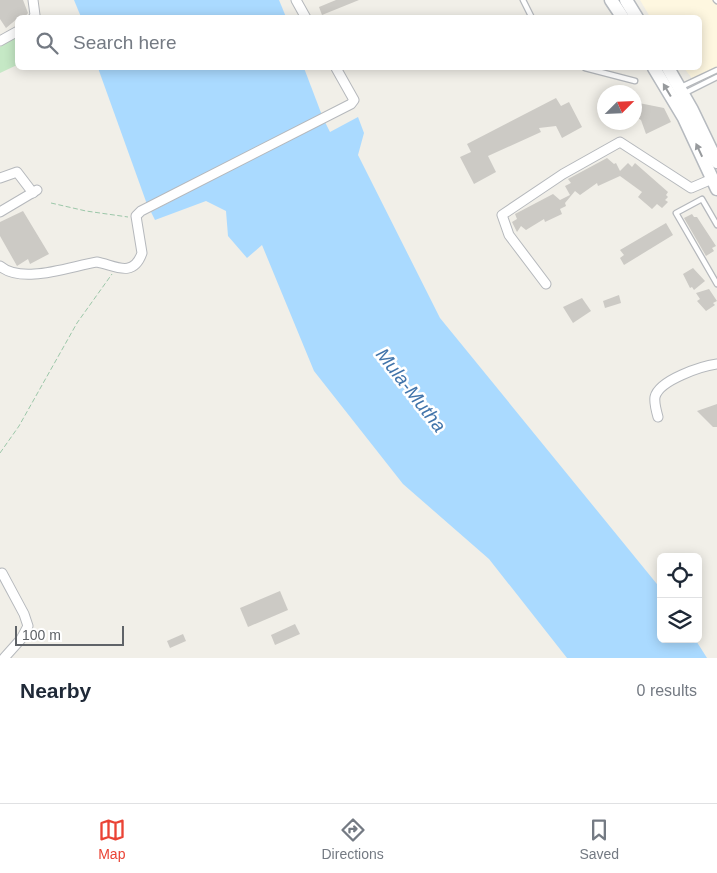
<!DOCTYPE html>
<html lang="en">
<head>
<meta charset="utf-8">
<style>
  body { margin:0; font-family:Arial,sans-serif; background:#f2f2f3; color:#1f2937 }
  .controls { position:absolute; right:15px; bottom:15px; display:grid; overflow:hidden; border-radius:8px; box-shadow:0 2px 12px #0003 }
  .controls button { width:45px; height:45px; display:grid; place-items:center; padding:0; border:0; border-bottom:1px solid #e0e1e3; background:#fff; color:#1f2937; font:25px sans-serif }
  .compass { position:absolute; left:597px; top:85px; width:45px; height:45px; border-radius:50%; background:#fff; box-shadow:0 2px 12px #0003; rotate:66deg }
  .scale { position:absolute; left:15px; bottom:12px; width:109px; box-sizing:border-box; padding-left:5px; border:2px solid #5f6368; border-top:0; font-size:14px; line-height:18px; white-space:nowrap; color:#5f6368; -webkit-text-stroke:4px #fff; paint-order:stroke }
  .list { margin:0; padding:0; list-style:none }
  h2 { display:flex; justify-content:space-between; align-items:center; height:65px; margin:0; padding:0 20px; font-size:21px }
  h2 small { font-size:16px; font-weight:400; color:#747a83 }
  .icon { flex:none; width:28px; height:28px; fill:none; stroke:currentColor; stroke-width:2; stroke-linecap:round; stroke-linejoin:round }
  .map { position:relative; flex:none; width:717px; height:658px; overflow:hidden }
  .search { position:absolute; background:#fff; box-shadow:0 2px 12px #0003; left:15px; right:15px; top:15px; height:55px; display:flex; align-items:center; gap:12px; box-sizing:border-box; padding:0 18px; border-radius:8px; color:#747a83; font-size:19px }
  .sheet { height:145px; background:#fff }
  nav { display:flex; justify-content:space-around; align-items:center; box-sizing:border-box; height:70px; border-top:1px solid #e0e1e3; background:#fff; font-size:14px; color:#747a83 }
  nav a { display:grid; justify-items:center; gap:2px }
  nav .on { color:#ea4335 }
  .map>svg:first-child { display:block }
  .commercial { fill:#fef7e0 }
  .green { fill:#c5e8c5 }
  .water { fill:#aadaff }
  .building { fill:#cccac5 }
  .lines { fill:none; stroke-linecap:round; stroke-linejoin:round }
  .service-casing { stroke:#b5b8bc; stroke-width:7 }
  .minor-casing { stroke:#b5b8bc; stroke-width:11 }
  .secondary-casing { stroke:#b6babf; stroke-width:15 }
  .path { stroke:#9cc7a9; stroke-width:1; stroke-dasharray:5 2.5; stroke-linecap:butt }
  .service { stroke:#fff; stroke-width:4.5 }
  .minor { stroke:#fff; stroke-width:9 }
  .secondary { stroke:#fff; stroke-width:12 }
  .oneway { fill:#979a9d }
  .labels { text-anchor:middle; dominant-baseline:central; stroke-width:5; stroke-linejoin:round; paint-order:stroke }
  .water-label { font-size:19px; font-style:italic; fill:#4174aa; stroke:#fff }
</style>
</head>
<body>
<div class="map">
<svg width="717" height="658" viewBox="0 0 717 658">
  <rect width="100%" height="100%" fill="#f1efe8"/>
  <polygon class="commercial" points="640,0 717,0 717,72 694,81 684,68 700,68 700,18 650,17"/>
  <polygon class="green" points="17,33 17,65 0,73 0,47"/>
  <g class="water">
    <polygon points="74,0 279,0 286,17 81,17"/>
    <polygon points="98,68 304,68 323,118 148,207"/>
    <polygon points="358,117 364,133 358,155 440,318 661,589 661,639 695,639 707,658 567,658 489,559 403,484 314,371 262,245 247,258 228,236 226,211 206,201 155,220 151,212 324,120 330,132"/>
  </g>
  <g class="building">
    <polygon points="0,0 23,0 28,13 24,18 18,18 6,28 0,19"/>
    <polygon points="336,0 359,0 322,15 319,7"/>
    <polygon points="556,98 561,106 569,102 582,127 562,138 556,126 539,128 541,132 488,156 496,172 474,184 460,157 471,152 467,144"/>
    <polygon points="634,102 664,108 671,122 646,134 641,120 634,116"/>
    <polygon points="607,158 614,164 616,163 620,171 628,163 632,167 635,163 668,192 666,195 668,197 665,200 668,202 662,208 657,204 652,209 638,197 642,192 620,176 598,186 597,183 580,195 575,191 565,203 566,206 560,209 562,214 545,222 544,219 526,230 521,226 517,232 512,222 517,219 515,214 553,194 560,200 570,195 565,186 571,183 568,179"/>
    <polygon points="23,211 49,254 30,264 28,259 17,266 0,236 0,222"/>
    <polygon points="692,214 694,217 697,217 716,246 712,248 714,251 706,256 684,218"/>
    <polygon points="666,223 673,235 624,265 620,258 624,255 620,250"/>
    <polygon points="693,268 705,281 694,290 692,287 690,288 683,274"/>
    <polygon points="709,289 717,301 713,303 715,305 706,311 697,301 700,299 696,293"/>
    <polygon points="619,295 621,303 605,308 603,301"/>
    <polygon points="582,298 591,311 573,323 563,307"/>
    <polygon points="717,404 717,427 713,427 697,411"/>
    <polygon points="280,591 288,610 248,627 240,608"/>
    <polygon points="295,624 300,634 275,645 271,635"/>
    <polygon points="183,634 186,641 170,648 167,641"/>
  </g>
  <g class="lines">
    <defs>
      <g id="service">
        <polyline points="523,0 532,18"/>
        <polyline points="716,0 717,1"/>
        <polyline points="585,68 635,81"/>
        <polyline points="681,87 717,70"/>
        <polyline points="685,93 717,77"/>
        <polyline points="717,225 702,199 676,213 717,284"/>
      </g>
      <g id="minor">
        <polyline points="296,0 306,18"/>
        <polyline points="33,18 35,15 33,0"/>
        <polyline points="0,41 18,31"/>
        <polyline points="0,178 17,172 33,193"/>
        <polyline points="0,212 37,190"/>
        <path d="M 0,266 C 22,285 71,266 97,262 C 114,265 133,279 142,253 L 136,216 L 141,211 L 351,104 L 354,100 L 336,68"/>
        <polyline points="546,284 509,235 502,215 563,174 620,142 691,188 712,179"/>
        <path d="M 658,417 C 656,410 654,403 655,397 C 659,380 702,366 717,364"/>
        <polyline points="2,573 24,614 28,626 21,639 4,658"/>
      </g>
      <g id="secondary">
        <polyline points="611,0 623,18"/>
        <polyline points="626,0 637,18"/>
        <polyline points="654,68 684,118 717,189"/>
        <polyline points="668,68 692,110 717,162"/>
      </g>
    </defs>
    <use href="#service" class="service-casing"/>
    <use href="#minor" class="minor-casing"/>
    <use href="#secondary" class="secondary-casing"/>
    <g class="path">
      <polyline points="51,203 86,211 128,217"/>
      <polyline points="0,453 19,426 77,323 112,274"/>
    </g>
    <use href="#service" class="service"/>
    <use href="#minor" class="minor"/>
    <use href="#secondary" class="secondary"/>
  </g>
  <defs><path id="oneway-solid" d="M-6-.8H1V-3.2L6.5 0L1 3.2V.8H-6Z" transform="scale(1.25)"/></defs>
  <g class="oneway">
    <use href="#oneway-solid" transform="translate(667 90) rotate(-121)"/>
    <use href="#oneway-solid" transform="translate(699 150) rotate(-115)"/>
  </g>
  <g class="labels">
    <g class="water-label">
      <text transform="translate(411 390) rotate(52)">Mula-Mutha</text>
    </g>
  </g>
</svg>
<div class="controls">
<button><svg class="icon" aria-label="locate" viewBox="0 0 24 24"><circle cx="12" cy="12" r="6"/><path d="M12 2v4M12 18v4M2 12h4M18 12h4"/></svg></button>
<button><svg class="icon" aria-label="layers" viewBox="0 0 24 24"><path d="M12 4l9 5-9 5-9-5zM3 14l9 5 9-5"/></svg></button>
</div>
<svg class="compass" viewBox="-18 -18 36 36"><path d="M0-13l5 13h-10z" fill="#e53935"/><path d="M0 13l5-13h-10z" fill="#747a83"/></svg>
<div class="scale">100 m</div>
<div class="search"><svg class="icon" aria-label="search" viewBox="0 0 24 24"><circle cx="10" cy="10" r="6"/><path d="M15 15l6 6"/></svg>Search here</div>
</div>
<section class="sheet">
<h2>Nearby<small>0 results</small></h2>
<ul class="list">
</ul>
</section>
<nav>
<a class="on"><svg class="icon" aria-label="map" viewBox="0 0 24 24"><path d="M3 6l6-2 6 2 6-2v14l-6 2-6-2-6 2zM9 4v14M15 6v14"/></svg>Map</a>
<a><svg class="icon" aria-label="directions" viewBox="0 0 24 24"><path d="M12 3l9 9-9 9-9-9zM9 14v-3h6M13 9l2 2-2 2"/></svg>Directions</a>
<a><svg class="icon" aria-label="saved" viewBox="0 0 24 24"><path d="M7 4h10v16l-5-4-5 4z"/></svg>Saved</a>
</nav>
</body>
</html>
